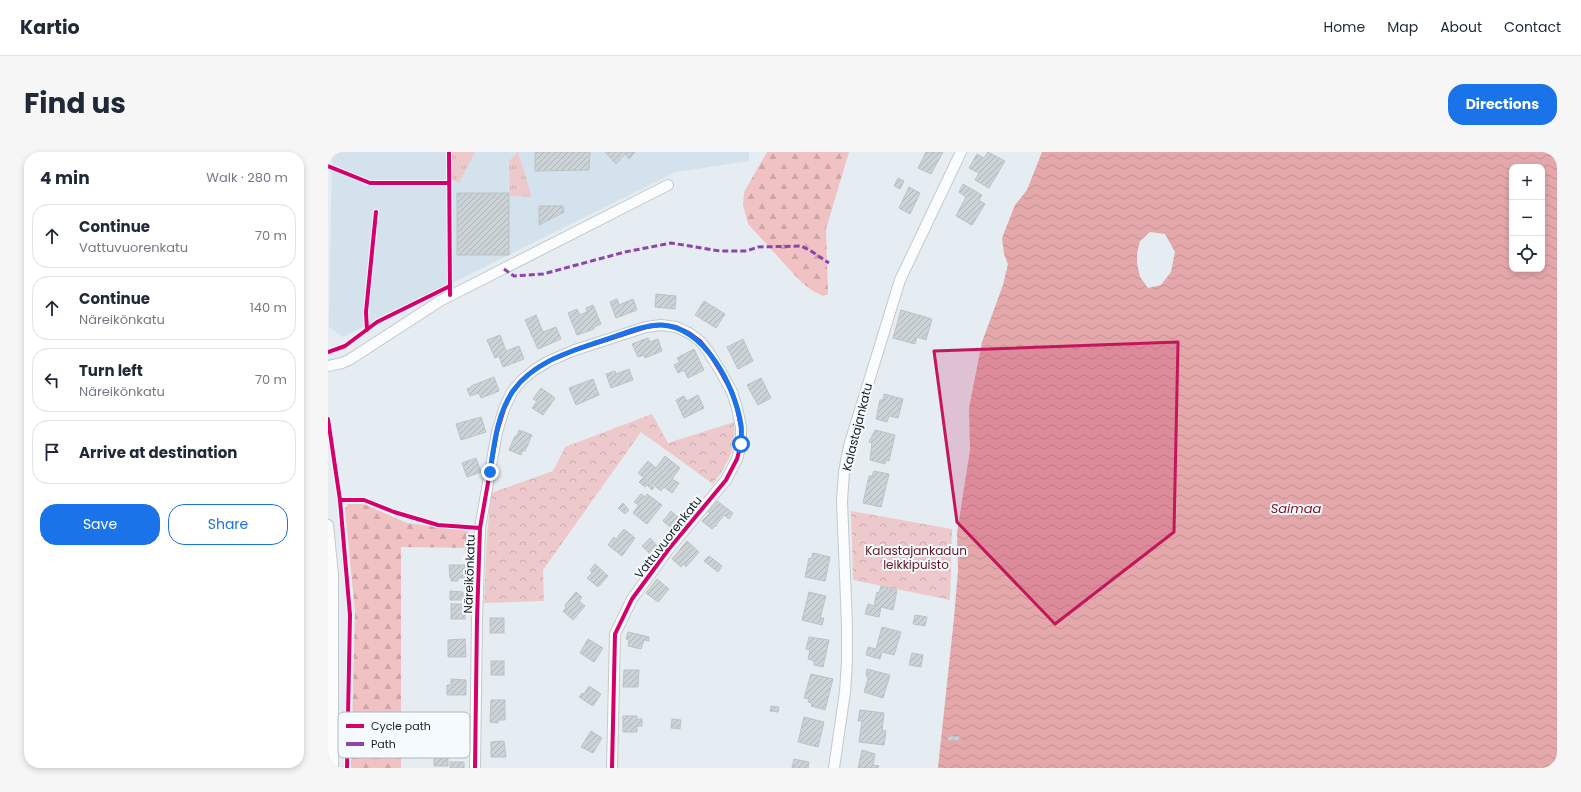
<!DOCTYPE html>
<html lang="en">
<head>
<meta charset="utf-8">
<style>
  body { margin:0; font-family:Poppins,sans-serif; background:#f6f6f7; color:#1f2937 }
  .controls { position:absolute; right:12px; top:12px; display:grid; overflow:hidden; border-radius:8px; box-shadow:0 2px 6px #0003 }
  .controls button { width:36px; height:36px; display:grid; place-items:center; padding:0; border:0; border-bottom:1px solid #e0e1e3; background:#fff; color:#1f2937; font:20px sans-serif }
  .stop { position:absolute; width:12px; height:12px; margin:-9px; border:3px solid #1a73e8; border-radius:50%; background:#fff }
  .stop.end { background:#1a73e8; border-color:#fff; box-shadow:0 1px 4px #0008 }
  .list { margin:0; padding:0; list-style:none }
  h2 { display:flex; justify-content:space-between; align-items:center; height:52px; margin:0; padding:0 16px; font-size:17px }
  h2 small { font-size:13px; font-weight:400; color:#747a83 }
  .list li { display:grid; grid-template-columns:26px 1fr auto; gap:12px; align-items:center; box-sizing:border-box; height:64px; margin:0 8px 8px; padding:0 8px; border:1px solid #e0e1e3; border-radius:16px }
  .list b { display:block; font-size:15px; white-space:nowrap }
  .list p { margin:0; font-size:13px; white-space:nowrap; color:#747a83 }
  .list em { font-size:13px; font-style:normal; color:#747a83 }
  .actions { display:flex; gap:8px; padding:12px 16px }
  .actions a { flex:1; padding:9px 0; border:1px solid #1a73e8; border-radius:16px; text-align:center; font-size:14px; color:#1a73e8 }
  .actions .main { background:#1a73e8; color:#fff }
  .icon { flex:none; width:22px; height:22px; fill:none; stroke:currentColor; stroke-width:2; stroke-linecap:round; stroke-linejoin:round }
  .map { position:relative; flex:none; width:1229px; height:616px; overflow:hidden; border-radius:16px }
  header { display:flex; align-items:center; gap:24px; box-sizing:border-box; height:56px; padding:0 20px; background:#fff; border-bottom:1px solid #e0e1e3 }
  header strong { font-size:19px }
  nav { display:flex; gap:22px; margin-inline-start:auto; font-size:14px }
  .intro { display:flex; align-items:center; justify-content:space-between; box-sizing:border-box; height:96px; padding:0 24px }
  h1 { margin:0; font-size:28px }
  .button { padding:10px 18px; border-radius:16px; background:#1a73e8; color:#fff; font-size:14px; font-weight:700 }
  main { display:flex; gap:24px; padding:0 24px }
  aside { flex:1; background:#fff; border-radius:16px; box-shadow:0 2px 6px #0003 }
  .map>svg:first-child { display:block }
  .built { fill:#d3e2ed }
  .grass { fill:url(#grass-tufts) }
  .forest { fill:url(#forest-firs) }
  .park { fill:url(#park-crowns) }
  .water { fill:url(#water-waves); fill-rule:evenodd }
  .building { fill:url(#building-hatch); stroke:#bcc3c7 }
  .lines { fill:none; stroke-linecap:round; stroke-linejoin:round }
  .minor-casing { stroke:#c3c9cd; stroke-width:12 }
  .minor { stroke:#fbfcfd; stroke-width:10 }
  .quiet { stroke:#8e44ad; stroke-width:3; stroke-dasharray:6 3; stroke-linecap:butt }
  .cycleway-casing { stroke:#f4fafe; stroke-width:6 }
  .cycleway { stroke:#d6006c; stroke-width:4 }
  .route { stroke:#1a73e8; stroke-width:5 }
  .marked { fill:#c2185b; fill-opacity:0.2; stroke:#c2185b; stroke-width:3; stroke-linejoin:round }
  .labels { text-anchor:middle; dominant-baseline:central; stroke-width:4; stroke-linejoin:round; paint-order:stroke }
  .street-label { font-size:12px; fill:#181d21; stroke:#f4fafe }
  .park-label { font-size:12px; fill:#65151f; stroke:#f4fafe }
  .water-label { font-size:13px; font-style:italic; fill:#831928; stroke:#f4fafe }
  .key { fill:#f4fafe; stroke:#b2b8bc; stroke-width:1 }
  .key-label { font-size:11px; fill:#181d21 }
</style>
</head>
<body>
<header>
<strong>Kartio</strong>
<nav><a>Home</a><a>Map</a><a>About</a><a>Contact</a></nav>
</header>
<div class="intro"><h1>Find us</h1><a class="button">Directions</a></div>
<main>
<aside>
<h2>4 min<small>Walk · 280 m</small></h2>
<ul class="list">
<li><svg class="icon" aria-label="ahead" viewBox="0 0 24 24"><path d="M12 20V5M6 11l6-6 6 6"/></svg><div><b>Continue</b><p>Vattuvuorenkatu</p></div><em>70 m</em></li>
<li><svg class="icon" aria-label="ahead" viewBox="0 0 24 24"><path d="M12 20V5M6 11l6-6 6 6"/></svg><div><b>Continue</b><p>Näreikönkatu</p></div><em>140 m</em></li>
<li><svg class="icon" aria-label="left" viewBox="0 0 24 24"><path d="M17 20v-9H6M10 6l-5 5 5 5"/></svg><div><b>Turn left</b><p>Näreikönkatu</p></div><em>70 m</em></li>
<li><svg class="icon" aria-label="arrive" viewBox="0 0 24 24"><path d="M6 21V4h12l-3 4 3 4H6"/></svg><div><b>Arrive at destination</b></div></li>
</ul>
<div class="actions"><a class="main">Save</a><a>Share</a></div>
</aside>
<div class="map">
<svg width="1229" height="616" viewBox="0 0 1229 616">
  <defs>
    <pattern id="grass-tufts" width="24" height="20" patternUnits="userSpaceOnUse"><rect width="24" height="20" fill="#eec9cc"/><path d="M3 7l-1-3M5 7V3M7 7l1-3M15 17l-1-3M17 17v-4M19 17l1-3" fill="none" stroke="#cbacaf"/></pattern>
    <pattern id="forest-firs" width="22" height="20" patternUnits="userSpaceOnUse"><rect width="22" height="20" fill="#f1c2c4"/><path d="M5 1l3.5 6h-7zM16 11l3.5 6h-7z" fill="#cea6a8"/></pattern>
    <pattern id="park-crowns" width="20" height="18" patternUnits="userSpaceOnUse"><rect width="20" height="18" fill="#eec9cc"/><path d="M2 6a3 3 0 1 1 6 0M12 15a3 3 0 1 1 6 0" fill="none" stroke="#cbacaf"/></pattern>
    <pattern id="water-waves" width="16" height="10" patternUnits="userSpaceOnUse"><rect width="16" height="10" fill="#e4a8ab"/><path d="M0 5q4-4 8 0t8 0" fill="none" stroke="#c39093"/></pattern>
    <pattern id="building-hatch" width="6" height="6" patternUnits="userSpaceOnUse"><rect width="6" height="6" fill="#ccd3d6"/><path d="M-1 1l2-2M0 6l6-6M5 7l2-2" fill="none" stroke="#aeb5b7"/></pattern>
  </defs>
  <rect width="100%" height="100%" fill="#e5edf2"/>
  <polygon class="built" points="4,0 421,0 421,9 348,20 15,185 1,175"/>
  <g class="grass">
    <polygon points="124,0 147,0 131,31 124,28"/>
    <polygon points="190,0 203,42 202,45 182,44 181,9"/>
  </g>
  <g class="forest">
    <polygon points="439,0 521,0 498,77 500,142 495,144 485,139 473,130 420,72 415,53 416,40"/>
    <polygon points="20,352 36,352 79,371 139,379 146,385 149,396 73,395 73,616 23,616 27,460 17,357"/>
  </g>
  <g class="park">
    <path d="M 324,262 L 340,291 L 406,270 C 409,296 400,312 385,332 L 313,280 L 215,418 L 216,449 L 156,451 L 159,383 L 163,341 L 225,319 L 237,295 Z"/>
    <polygon points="523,359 624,377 622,448 525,428"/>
  </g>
  <path class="water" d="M 714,0 L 1229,0 L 1229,616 L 610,616 L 626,466 L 630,418 L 629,381 L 642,298 L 641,256 L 654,190 L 675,133 L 680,112 L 676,102 L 674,86 L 687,53 L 699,38 ZM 1184,15 L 1214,15 L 1214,117 L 1184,117 ZM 822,80 L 837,82 L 847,100 L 843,120 L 833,133 L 820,136 L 812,125 L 809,111 L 809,101 L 812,89 Z"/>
  <g class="building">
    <polygon points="207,0 262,0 261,18 207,19"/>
    <polygon points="277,0 307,0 301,7 297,2 288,12"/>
    <polygon points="598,0 615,0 603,22 590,16"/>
    <polygon points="660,0 677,9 661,36 647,28 651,21 641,16 649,2 656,6"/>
    <polygon points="570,26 576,29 572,37 566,34"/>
    <polygon points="635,32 654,43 651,48 657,52 644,73 628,64 638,45 631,40"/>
    <polygon points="581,35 592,41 582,62 571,56"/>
    <rect x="129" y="41" width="52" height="62"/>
    <polygon points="211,54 235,54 236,60 211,73"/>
    <polygon points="328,142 348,144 347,157 327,155"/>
    <polygon points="289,147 291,153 305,147 309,158 288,166 282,150"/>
    <polygon points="376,149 397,162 388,176 367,163"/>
    <polygon points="265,153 273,172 266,175 266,177 249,183 240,161 249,157 252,163 259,160 258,156"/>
    <polygon points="573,158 604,167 598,188 589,185 587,192 565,186"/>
    <polygon points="208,163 215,180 228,175 233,187 210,197 197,168"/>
    <polygon points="172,183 178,199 191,194 196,207 175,215 171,204 167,206 159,188"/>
    <polygon points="320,186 322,190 330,187 334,199 317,206 316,203 310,205 304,192"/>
    <polygon points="415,187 425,209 410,217 399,195"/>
    <polygon points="366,197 376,218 360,226 356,218 350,221 346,213 352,210 349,206"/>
    <polygon points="301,217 305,228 283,236 278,222 287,219 288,222"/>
    <polygon points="166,225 171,239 153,246 151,241 142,244 139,237 144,235 143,234"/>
    <polygon points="433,226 443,246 430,253 419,233"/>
    <polygon points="265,227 271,243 248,253 241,236"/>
    <polygon points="213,236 227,246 215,263 204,256 209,249 205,247"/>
    <polygon points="556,242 575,247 570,266 561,264 559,270 548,267 552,248 555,248"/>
    <polygon points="370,243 376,256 356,266 348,248 356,244 359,249"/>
    <polygon points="153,265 158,280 133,288 128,272"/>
    <polygon points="191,278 204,283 197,299 195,298 193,303 181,298 187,284 189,284"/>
    <polygon points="547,278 567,283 561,309 558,308 557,312 542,308 544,291 541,290"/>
    <polygon points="337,304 352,316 344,327 351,331 344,341 336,335 333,339 310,321 320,309 328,316"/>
    <polygon points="148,306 153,320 139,325 134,311"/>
    <polygon points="546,319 561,322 553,355 535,351 541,324 544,324"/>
    <polygon points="315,326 326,336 324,338 319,333 317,335 311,330"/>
    <polygon points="313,342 317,345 319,342 334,353 319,372 305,361 311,353 306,350"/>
    <polygon points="389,349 405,361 401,367 396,363 388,373 389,374 387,374 384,377 374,369 382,361 380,360"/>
    <polygon points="295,351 301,358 297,362 290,356"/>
    <polygon points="343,359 351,366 343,376 335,369"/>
    <polygon points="296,377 307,386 294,404 280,393 286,385 288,387"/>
    <polygon points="322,386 331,396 323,403 314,394"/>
    <polygon points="359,389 371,400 358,415 355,412 353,415 344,407"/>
    <polygon points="485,401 502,405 497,429 477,425 481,406 483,407"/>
    <polygon points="381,404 394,414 390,420 376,409"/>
    <polygon points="267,412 280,424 270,435 259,426 264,421 262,418"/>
    <polygon points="121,413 137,413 137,426 130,426 130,429 123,429 123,426 122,426"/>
    <polygon points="329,427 341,437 330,450 318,441"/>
    <polygon points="553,434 569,438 565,458 553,455 551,465 537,462 540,452 546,454 549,440 551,441"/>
    <polygon points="122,439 135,440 135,448 122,448"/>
    <polygon points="248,440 254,445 251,449 257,454 245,468 235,459 238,456 237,453"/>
    <polygon points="481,440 498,444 492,466 496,466 494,473 474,468"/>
    <rect x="123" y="452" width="14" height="15"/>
    <polygon points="587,463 599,465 597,474 585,472"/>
    <rect x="162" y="466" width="14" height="15"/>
    <polygon points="554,475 573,480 566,503 554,500 552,507 538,503 540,495 548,497"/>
    <polygon points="300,480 321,485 321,489 316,488 313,497 300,494 301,488 298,487"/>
    <polygon points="481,485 501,488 495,515 486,513 486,509 480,507 482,498 478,497"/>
    <polygon points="137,487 138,505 120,505 120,488"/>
    <polygon points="260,487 275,496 266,510 252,501"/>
    <polygon points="584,501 595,503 593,515 581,513"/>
    <rect x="163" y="509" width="13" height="14"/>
    <polygon points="539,517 562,523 555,546 536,540 540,527 538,522"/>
    <polygon points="296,518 311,518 310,535 295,535"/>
    <polygon points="483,522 505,527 497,558 483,554 484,551 480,550 481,547 476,546"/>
    <polygon points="123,527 138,528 138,543 119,543 119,533 123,533"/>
    <polygon points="261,534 273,542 265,554 251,545 254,541 256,542"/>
    <polygon points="163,548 177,548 177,568 170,568 170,571 162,570"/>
    <polygon points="443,554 451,555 450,560 442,559"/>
    <polygon points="532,558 556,561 554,578 558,579 556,593 531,590 534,569 530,569"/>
    <polygon points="295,564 309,564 309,567 314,567 314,574 309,574 309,580 295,580"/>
    <polygon points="476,565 496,570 490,595 470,590"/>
    <polygon points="344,567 353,568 352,577 343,576"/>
    <polygon points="263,579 274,586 265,601 253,595"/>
    <polygon points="620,584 632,585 632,588 620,588"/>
    <polygon points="176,589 178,605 163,605 163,590"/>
    <polygon points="534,598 547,602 545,613 551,614 550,616 530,616"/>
    <polygon points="120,599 120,614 106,614 106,600"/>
    <polygon points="466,607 481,610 480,616 464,616"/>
    <rect x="122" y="610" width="14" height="6"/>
  </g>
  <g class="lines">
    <defs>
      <g id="minor">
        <polyline points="0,214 14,211 21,208 112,149 340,33"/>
        <polyline points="0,373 5,423 5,616"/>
        <polyline points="147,616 149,467 152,376 169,280 176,257 184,240 193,229 206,218 221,209 247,198 318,175 333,173 348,175 361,181 372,189 380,199 393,220 404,240 409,256 413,275 413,292 409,307 398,328 340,398 304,447 287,482 284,616"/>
        <polyline points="506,616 517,540 519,509 519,473 514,349 516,320 521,294 572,128 633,0"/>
      </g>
    </defs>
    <use href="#minor" class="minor-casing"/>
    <use href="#minor" class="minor"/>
    <polyline class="quiet" points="176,117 186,124 215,122 297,100 343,91 392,99 419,99 430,95 473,94 483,99 501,111"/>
    <defs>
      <g id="cycleway">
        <polyline points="121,0 122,143"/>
        <polyline points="0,14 42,31 121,31"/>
        <polyline points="39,178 38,160 48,60"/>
        <polyline points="0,200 17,194 49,170 122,134"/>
        <polyline points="0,267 12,348 22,463 19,616"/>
        <polyline points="12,348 36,348 66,360 110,373 152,376"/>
        <polyline points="147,616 149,467 152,376 169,280 176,257 184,240 193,229 206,218 221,209 247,198 318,175 333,173 348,175 361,181 372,189 380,199 393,220 404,240 409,256 413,275 413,292 409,307 398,328 340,398 304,447 287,482 284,616"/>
      </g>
    </defs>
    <use href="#cycleway" class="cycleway-casing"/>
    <use href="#cycleway" class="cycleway"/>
  </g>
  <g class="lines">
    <path class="route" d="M 162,320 C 166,293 169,262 185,239 C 204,212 237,201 267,191 C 286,186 315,172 334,173 C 378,176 407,235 413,273 C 414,279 413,286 413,292"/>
  </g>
  <path class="marked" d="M 850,190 L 846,380 L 727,472 L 629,370 L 606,199 Z"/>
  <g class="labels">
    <g class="street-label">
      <text transform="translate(529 275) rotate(-76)">Kalastajankatu</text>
      <text transform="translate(340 385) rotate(-52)">Vattuvuorenkatu</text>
      <text transform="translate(141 422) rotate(-88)">Näreikönkatu</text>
    </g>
    <g class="park-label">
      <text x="588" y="398">Kalastajankadun<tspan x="588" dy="14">leikkipuisto</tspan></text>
    </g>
    <g class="water-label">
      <text x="968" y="356">Saimaa</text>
    </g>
  </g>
  <rect x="10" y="560" width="132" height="46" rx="6" class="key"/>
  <rect x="18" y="572" width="18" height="4" fill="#d6006c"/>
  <rect x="18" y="590" width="18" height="4" fill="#8e44ad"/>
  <g class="key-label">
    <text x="43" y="578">Cycle path</text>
    <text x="43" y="596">Path</text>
  </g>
</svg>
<div class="controls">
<button>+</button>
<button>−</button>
<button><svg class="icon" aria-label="locate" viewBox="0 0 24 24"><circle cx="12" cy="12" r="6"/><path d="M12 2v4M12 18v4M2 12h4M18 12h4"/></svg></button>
</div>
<div class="stop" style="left:413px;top:292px"></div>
<div class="stop end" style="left:162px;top:320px"></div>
</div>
</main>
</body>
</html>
